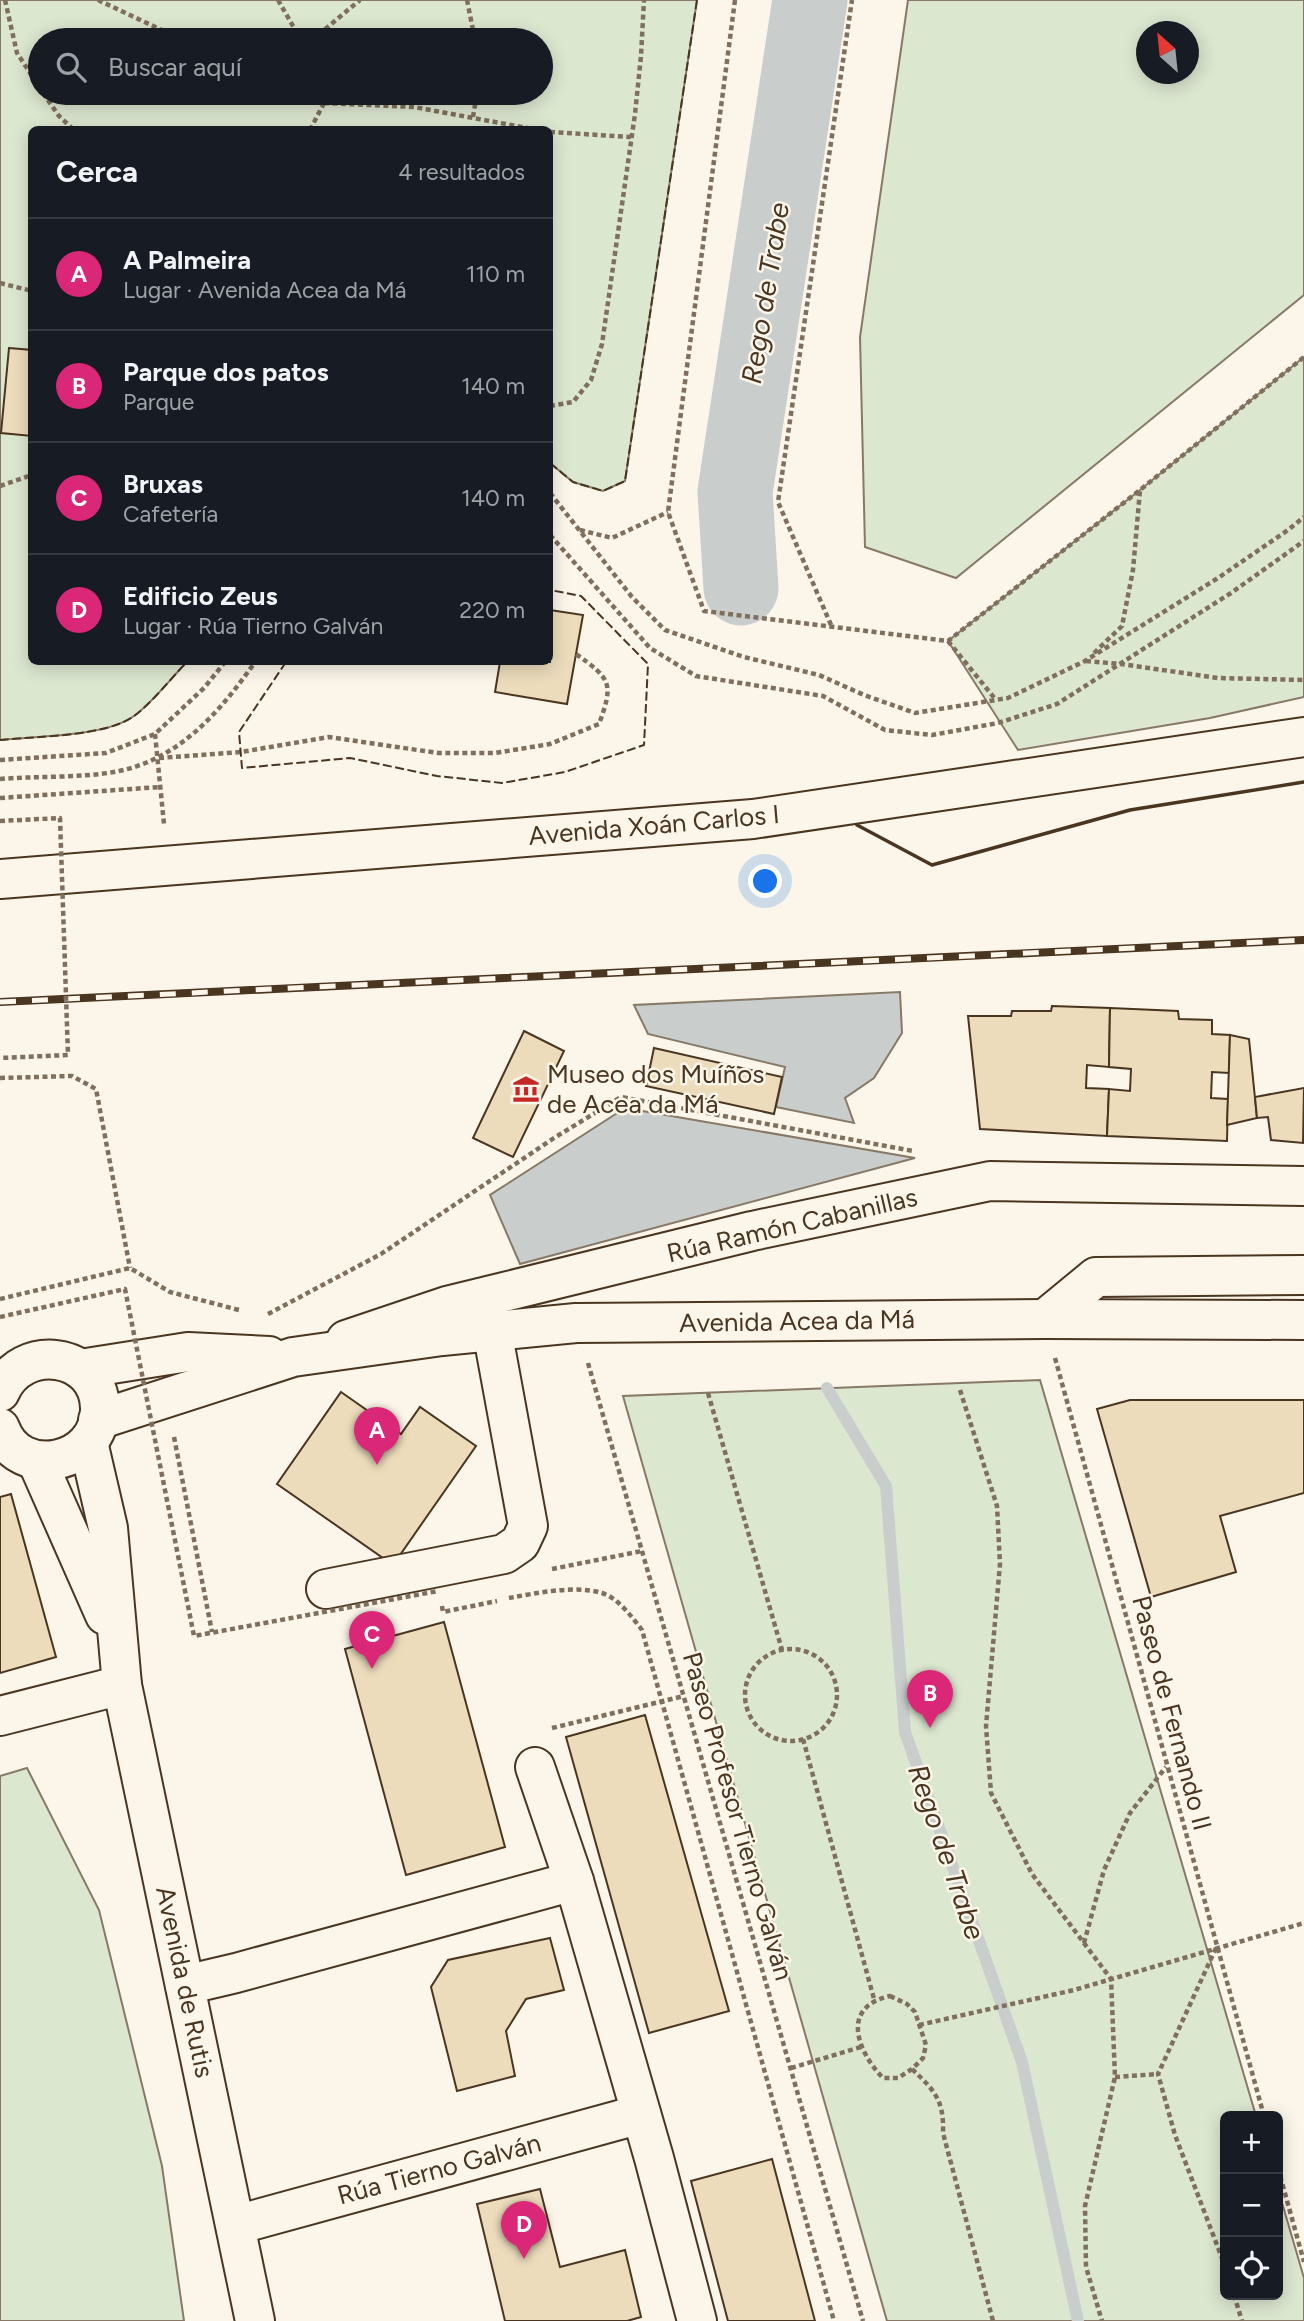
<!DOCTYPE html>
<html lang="es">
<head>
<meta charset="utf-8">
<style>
  body { margin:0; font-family:Figtree,sans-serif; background:#242831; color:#f1f3f6 }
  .controls { position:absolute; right:21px; bottom:21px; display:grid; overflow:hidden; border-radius:10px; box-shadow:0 4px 18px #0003 }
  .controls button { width:63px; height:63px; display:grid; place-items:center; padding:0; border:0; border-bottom:2px solid #363941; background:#171b24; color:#f1f3f6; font:35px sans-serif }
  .compass { position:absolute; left:1136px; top:21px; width:63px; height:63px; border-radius:50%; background:#171b24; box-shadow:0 4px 18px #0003; rotate:333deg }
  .you { position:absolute; left:766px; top:882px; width:24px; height:24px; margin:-18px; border:5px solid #fff; border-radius:50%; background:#1a73e8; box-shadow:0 0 0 10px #1a73e833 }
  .badge { display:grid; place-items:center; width:46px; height:46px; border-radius:50%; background:#db2777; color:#fff; font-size:23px; font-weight:700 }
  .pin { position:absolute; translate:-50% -58px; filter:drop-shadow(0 2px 4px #0008) }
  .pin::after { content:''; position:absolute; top:37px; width:24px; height:21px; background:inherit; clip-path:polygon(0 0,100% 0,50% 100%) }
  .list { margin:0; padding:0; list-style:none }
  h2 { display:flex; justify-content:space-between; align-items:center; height:91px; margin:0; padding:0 28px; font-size:30px }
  h2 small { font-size:23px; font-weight:400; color:#9ea1a6 }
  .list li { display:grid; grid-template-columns:46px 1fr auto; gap:21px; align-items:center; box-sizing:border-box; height:112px; padding:0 28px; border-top:2px solid #363941 }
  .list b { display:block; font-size:26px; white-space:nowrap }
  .list p { margin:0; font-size:23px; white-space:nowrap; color:#9ea1a6 }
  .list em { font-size:23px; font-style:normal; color:#9ea1a6 }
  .icon { flex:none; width:38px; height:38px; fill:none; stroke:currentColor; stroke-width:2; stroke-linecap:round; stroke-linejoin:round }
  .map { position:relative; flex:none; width:1304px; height:2321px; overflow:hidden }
  .search { position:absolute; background:#171b24; box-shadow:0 4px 18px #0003; left:28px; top:28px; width:525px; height:77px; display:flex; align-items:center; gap:18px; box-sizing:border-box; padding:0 24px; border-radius:38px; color:#9ea1a6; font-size:26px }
  .panel { position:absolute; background:#171b24; box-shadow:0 4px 18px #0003; left:28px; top:126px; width:525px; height:539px; border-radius:10px }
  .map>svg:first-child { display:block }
  .green { fill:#dce7d0; stroke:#887966; stroke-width:2; fill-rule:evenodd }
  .water { fill:#c9cecd; stroke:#887966; stroke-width:2 }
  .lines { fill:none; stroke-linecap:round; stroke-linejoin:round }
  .stream { stroke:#c9cecd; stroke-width:12 }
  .river { stroke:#c9cecd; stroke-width:75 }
  .building { fill:#ecdcbc; stroke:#4a3520; stroke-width:2 }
  .minor-casing { stroke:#4a3520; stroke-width:42 }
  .major-casing { stroke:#4a3520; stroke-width:42 }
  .path { stroke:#7f6f5c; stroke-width:4.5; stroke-dasharray:5 3.5; stroke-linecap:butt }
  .minor { stroke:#fbf6e9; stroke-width:38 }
  .major { stroke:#fbf6e9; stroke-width:38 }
  .rail-casing { stroke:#4a3520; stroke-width:8 }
  .rail { stroke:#fbf6e9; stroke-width:5; stroke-dasharray:16; stroke-linecap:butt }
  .path-bridge { stroke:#7f6f5c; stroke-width:4.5; stroke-dasharray:5 3.5; stroke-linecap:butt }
  .fence { stroke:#4a3520; stroke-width:2; stroke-dasharray:9 3.5; stroke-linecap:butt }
  .wall { stroke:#4a3520; stroke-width:3.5 }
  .labels { text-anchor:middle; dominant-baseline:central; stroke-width:5; stroke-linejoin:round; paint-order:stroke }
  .street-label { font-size:26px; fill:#4a3520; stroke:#fbf6e9 }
  .poi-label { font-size:26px; fill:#4a3520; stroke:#fbf6e9; text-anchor:start }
  .water-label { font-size:28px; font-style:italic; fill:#4a3520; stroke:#fbf6e9 }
</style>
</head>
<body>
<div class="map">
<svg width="1304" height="2321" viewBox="0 0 1304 2321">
  <rect width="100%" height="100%" fill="#fbf6e9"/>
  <g class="green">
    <path d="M 0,0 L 697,0 L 625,481 L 603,491 L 573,482 L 550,463 L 550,130 L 32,130 L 32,662 L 187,662 C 170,679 153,702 134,716 C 105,737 36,736 0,740 ZM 40,40 L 541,40 L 541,93 L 40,93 Z"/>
    <path d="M 908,0 L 1304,0 L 1304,295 L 956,578 L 865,547 L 860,337 ZM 1146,32 L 1188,32 L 1188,74 L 1146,74 Z"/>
    <polygon points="1304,357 1304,697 1210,718 1018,750 948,641 1140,490"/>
    <polygon points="1040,1380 1256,2116 1225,2116 1225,2295 1278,2295 1278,2189 1304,2278 1304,2321 887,2321 623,1396"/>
    <polygon points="27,1768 99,1910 162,2166 184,2321 0,2321 0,1776"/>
  </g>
  <g class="water">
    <polygon points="900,992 902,1033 874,1078 845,1098 854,1123 776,1107 785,1067 648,1034 634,1005"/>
    <polygon points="625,1108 915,1158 520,1264 490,1195"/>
  </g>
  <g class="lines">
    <polyline class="stream" points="827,1388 886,1486 905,1732 1022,2062 1078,2321"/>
    <polyline class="river" points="741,588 735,492 810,0"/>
  </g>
  <g class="building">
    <polygon points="9,348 32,350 32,436 1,433"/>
    <polygon points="550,610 583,615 567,704 495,692 500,662 550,662"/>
    <polygon points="1052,1006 1110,1008 1109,1067 1087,1065 1086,1088 1109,1089 1107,1136 980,1129 968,1016 1011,1016 1012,1011 1051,1011"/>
    <polygon points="1110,1008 1178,1011 1179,1019 1212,1020 1212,1034 1230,1035 1229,1073 1212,1072 1211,1098 1228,1099 1227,1141 1107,1136 1109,1089 1130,1091 1131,1069 1109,1067"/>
    <polygon points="524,1031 564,1051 513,1157 473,1138"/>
    <polygon points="1230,1035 1249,1039 1257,1118 1227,1125"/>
    <polygon points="654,1048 782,1077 774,1114 646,1086"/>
    <polygon points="1304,1088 1303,1143 1271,1140 1268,1117 1257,1118 1255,1097"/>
    <polygon points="341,1392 401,1434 420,1407 476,1446 393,1565 277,1484"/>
    <polygon points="1130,1400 1304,1400 1304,1493 1220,1516 1236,1572 1151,1597 1097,1409"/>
    <polygon points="11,1494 56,1657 0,1673 0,1497"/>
    <polygon points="444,1622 505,1847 406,1875 345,1649"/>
    <polygon points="645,1715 729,2011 649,2033 566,1737"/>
    <polygon points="550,1938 564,1990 526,1999 506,2031 515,2076 457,2091 431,1987 448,1960"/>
    <polygon points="772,2159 815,2321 728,2321 691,2181"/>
    <polygon points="540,2189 560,2267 625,2250 641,2317 627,2321 505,2321 477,2204"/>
  </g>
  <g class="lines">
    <defs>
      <g id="minor">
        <polyline points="0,879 753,819 1304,737"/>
        <polyline points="1045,1319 1096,1277 1304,1275"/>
        <polyline points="346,1340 447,1306 752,1231 990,1181 1304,1186"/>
        <polyline points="88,1442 108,1528 122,1685 255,2321"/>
        <polyline points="37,1461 105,1615"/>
        <polyline points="326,1589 504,1554 520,1543 528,1526 492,1330"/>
        <polyline points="0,1716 122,1685"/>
        <polyline points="535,1767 574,1881"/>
        <polyline points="185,1985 236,1973 574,1881 654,2158 697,2321"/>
        <polyline points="236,2225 641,2114"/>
      </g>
      <g id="major">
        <polyline points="80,1369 188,1352 269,1356"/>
        <path d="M 0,1392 C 21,1342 99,1352 100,1408 C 101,1464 19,1482 0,1428"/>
        <polyline points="98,1420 293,1357 442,1336 576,1323 1045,1319 1304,1320"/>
      </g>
    </defs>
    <use href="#minor" class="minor-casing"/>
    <use href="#major" class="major-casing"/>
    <g class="path">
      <polyline points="5,0 17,53 40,88"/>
      <polyline points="98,0 183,40"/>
      <polyline points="278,0 301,40"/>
      <polyline points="467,0 475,40"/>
      <polyline points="735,0 668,512 704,611 948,641 1140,490 1304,357"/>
      <polyline points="312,40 360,0"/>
      <polyline points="43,93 59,116 74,130"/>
      <polyline points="324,103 414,107 538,130"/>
      <polyline points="473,117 477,93"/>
      <polyline points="310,130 324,103 322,93"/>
      <polyline points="550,132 631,137"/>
      <polyline points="0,283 32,291"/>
      <polyline points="550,406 573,402 591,380 602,344 635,114 641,56 644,0"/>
      <polyline points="0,486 32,475"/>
      <polyline points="550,493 632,597 665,630 744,657 819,675 864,695 915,713 1008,698 1085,661 1218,578 1288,530 1304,517"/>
      <polyline points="580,530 612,538 668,512"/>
      <polyline points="550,535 650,648 696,676 823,696 885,730 932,735 998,723 1057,704 1231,593 1304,541"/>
      <polyline points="831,625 778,502 852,0"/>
      <polyline points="948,641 996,700"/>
      <polyline points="1094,653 1122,626 1133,570 1140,490"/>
      <polyline points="1086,661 1121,664 1218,678 1304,680"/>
      <polyline points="155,734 164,824"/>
      <path d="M 159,758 L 241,752 L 329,737 L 438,753 L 495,753 L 550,744 L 599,724 C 614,683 611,679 576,654"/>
      <polyline points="0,760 106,753 155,734 204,688 225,662"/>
      <path d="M 0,779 C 35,776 80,778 114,772 C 178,761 220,712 255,662"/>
      <polyline points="0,798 160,787"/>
      <polyline points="0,1078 72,1076 96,1089 130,1268"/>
      <polyline points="0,1299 130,1268 170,1292 239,1310"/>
      <polyline points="268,1314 381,1254 554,1138 621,1097 913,1151"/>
      <polyline points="1055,1358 1264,2116"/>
      <polyline points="588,1363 863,2321"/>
      <polyline points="960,1390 997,1506 1000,1564 986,1726 991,1793 1032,1874 1111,1979 1115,2077 1085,2206 1086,2267 1102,2321"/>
      <polyline points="708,1393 782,1650"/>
      <polyline points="174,1437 212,1632"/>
      <polyline points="552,1569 642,1551"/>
      <path d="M 509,1598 C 537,1593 574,1585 602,1593 C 618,1598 632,1617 642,1630 L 834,2321"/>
      <polyline points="442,1606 443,1612 497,1601"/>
      <circle cx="791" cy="1695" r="46"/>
      <polyline points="552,1728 684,1696"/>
      <polyline points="803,1739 874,1999"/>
      <polyline points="1084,1943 1104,1870 1130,1813 1166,1767"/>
      <polyline points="1216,1948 1158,2074 1175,2135 1225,2266"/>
      <path d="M 890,1996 L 907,2004 L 915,2012 L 926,2045 L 923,2058 L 912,2069 L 898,2078 L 883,2078 C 857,2051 840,2007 890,1996 Z"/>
      <polyline points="919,2025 1074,1990 1304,1923"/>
      <polyline points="791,2068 861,2047"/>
      <path d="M 912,2069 C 935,2091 944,2100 943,2133 L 993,2321"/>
      <polyline points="1115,2077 1158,2074"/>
      <polyline points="1278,2168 1304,2262"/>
      <polyline points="1234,2295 1242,2321"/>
    </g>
    <use href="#minor" class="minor"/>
    <use href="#major" class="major"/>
    <defs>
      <polyline id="rail" points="0,1002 1304,940"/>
    </defs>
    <use href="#rail" class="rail-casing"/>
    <use href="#rail" class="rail"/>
    <g class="path-bridge">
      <polyline points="0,821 60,818 68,1055 0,1058"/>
      <polyline points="0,1317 125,1289 194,1636 438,1591"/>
    </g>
    <g class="fence">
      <polyline points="550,463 573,482 603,491 625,481 697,0"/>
      <polyline points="286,662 239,732 242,768 350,758 437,776 502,783 565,772 644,745 648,664 581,596 550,590"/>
      <path d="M 0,740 C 36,736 105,737 134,716 C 153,702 170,679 187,662"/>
    </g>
    <polyline class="wall" points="857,825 932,865 1130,810 1304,782"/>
  </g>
  <defs>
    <symbol id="museum-bare" viewBox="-9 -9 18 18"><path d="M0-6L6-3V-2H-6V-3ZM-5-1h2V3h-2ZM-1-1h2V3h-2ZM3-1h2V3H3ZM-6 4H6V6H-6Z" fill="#c62828" stroke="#fbf6e9" stroke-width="2.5" paint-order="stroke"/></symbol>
  </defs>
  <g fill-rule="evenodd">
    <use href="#museum-bare" x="507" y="1070" width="38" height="38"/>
  </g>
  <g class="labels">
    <g class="street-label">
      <text transform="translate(654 825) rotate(-5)">Avenida Xoán Carlos I</text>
      <text transform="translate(792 1225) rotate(-13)">Rúa Ramón Cabanillas</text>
      <text transform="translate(797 1321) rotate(-1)">Avenida Acea da Má</text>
      <text transform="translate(1172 1713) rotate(75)">Paseo de Fernando II</text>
      <text transform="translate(738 1816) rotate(74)">Paseo Profesor Tierno Galván</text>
      <text transform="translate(185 1982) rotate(78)">Avenida de Rutis</text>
      <text transform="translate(439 2169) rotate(-15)">Rúa Tierno Galván</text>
    </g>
    <g class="poi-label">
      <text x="547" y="1074">Museo dos Muíños<tspan x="547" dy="30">de Acea da Má</tspan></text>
    </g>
    <g class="water-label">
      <text transform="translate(765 293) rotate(-81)">Rego de Trabe</text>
      <text transform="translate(947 1852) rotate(71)">Rego de Trabe</text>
    </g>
  </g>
</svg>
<div class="controls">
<button>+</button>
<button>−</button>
<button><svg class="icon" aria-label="locate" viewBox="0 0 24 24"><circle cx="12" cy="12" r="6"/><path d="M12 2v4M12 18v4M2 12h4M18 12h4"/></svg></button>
</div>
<svg class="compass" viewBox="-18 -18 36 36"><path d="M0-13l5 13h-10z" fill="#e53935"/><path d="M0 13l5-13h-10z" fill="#9ea1a6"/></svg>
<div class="you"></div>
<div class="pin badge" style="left:377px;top:1465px">A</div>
<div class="pin badge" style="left:930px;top:1728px">B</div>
<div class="pin badge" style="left:372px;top:1669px">C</div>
<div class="pin badge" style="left:524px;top:2259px">D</div>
<div class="search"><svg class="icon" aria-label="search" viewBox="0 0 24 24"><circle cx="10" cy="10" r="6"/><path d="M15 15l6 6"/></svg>Buscar aquí</div>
<section class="panel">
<h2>Cerca<small>4 resultados</small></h2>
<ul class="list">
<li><span class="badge">A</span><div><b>A Palmeira</b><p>Lugar · Avenida Acea da Má</p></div><em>110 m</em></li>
<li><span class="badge">B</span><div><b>Parque dos patos</b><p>Parque</p></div><em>140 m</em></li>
<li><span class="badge">C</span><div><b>Bruxas</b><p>Cafetería</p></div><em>140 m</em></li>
<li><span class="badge">D</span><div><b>Edificio Zeus</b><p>Lugar · Rúa Tierno Galván</p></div><em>220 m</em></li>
</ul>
</section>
</div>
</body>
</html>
